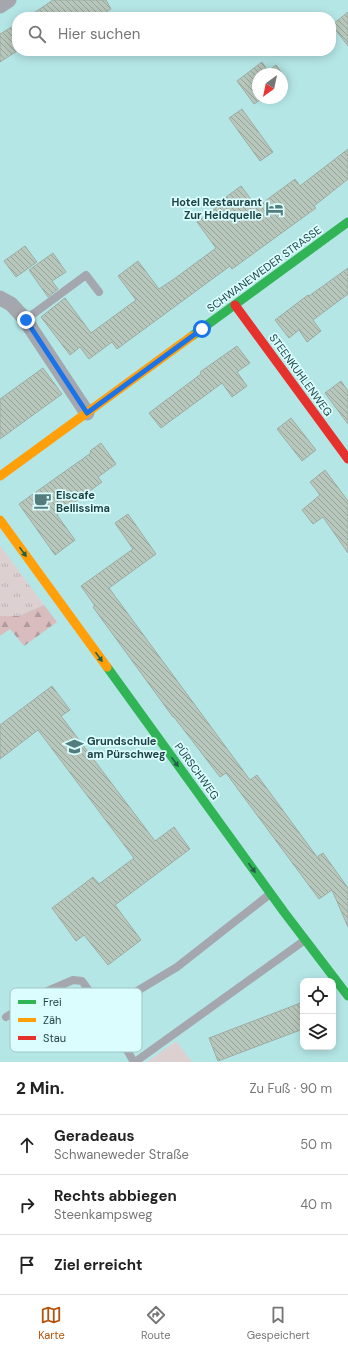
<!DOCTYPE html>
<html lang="de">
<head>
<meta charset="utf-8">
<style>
  body { margin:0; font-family:"DM Sans",sans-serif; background:#f6f6f6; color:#222 }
  .controls { position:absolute; right:12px; bottom:12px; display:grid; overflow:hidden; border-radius:8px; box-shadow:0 2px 10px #0003 }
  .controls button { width:36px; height:36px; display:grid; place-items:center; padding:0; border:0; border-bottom:1px solid #e0e0e0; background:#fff; color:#222; font:20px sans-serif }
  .compass { position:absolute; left:252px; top:68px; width:36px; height:36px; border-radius:50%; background:#fff; box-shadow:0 2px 10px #0003; rotate:213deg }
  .stop { position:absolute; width:12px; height:12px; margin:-9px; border:3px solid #1a73e8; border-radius:50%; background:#fff }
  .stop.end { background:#1a73e8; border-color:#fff; box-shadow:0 1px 4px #0008 }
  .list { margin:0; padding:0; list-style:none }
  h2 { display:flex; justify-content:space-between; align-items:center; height:52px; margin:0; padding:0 16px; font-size:17px }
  h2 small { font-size:13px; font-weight:400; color:#767676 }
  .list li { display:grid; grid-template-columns:26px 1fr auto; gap:12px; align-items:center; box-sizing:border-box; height:60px; padding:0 16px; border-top:1px solid #e0e0e0 }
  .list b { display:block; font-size:15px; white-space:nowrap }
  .list p { margin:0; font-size:13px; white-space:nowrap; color:#767676 }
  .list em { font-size:13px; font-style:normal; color:#767676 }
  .icon { flex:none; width:22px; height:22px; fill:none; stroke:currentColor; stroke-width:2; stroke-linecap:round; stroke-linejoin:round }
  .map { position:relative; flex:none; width:348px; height:1062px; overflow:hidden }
  .search { position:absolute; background:#fff; box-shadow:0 2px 10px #0003; left:12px; right:12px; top:12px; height:44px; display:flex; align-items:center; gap:10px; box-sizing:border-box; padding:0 14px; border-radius:16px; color:#767676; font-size:15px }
  .sheet { height:232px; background:#fff }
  nav { display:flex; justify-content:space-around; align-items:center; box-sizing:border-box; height:56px; border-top:1px solid #e0e0e0; background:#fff; font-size:11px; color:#767676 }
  nav a { display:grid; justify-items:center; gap:2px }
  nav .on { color:#b45309 }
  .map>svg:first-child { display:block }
  .grass { fill:url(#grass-tufts) }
  .forest { fill:url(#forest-firs) }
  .park { fill:#ddd0d1 }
  .building { fill:url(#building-back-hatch); stroke:#9eada3 }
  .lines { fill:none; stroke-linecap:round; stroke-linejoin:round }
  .lane { stroke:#a5a7af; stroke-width:8 }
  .street { stroke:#a5a7af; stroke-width:15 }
  .fast { stroke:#30b455; stroke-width:9 }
  .slow { stroke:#ff9f0a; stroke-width:9 }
  .jam { stroke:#e5322d; stroke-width:9 }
  .oneway { fill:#226049 }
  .route { stroke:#1a73e8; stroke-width:5 }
  .labels { text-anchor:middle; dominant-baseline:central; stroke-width:3.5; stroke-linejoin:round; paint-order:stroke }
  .poi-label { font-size:11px; font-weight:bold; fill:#1e4445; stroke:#dbfdfd; text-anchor:start }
  .street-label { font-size:11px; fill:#1e4445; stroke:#dbfdfd }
  .key { fill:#dbfdfd; stroke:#a2c6c6; stroke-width:1 }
  .key-label { font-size:11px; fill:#1e4445 }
</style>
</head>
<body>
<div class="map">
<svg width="348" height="1062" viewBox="0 0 348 1062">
  <defs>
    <pattern id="grass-tufts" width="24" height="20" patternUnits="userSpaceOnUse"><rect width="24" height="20" fill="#ddd0d1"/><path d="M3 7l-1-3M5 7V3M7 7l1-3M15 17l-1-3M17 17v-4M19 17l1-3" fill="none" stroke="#bdb4b5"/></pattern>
    <pattern id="forest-firs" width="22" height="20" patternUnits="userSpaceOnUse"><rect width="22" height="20" fill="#d8bcbe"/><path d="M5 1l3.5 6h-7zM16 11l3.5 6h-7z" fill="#af9a9c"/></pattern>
    <pattern id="building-back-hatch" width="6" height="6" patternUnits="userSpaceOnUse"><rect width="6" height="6" fill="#b8c7bc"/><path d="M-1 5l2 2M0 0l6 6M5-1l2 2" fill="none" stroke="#95a39b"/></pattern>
  </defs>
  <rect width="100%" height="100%" fill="#b5e6e6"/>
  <polygon class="grass" points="0,545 44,605 19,616 0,616"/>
  <polygon class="forest" points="44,605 57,622 24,646 10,629 0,636 0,616 19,616"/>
  <polygon class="park" points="176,1041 192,1062 147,1062"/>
  <g class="building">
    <polygon points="53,0 106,0 111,9 98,17 28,17"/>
    <polygon points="348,12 348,46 332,25"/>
    <polygon points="17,24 17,51 0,62 0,34"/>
    <polygon points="262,62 268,71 276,65 287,80 282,84 282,74 258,74 258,98 263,98 254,104 237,81"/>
    <polygon points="242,109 273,152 260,161 229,118"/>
    <polygon points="348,149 348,179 314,206 316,208 232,269 230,266 117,349 112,342 89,359 80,347 70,355 41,317 65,298 91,333 136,300 118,276 138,261 159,289 174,279 216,248 197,222 228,199 226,197 241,186 257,207 295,179 300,186"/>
    <polygon points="25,246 37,262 16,277 4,261"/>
    <polygon points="53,253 66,272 52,281 58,289 48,297 29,270"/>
    <polygon points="348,268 348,294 313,320 321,331 307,342 299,330 289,338 275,320 308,295 309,296"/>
    <polygon points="237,346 250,363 237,372 247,386 232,397 222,383 161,428 149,413 201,374 200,372"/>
    <polygon points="43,368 62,394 0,439 0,399"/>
    <polygon points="341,381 348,391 348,424 325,393"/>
    <polygon points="291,418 316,450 302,461 277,429"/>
    <polygon points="101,443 116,464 98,477 102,482 57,515 75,540 55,555 19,504 91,453 90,451"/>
    <polygon points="325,470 348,501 348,553 323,517 313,524 302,510 320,495 310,482"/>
    <polygon points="128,514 156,554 109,588 250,780 257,775 320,861 318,856 323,853 348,888 348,927 332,890 319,899 226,773 220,777 174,717 173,717 93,607 95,606 81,586 133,549 115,523"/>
    <polygon points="52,686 70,710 61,716 155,841 174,827 190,849 115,905 141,940 108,965 84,935 76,941 52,908 93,877 99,884 134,858 38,730 0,759 0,725"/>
    <polygon points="303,1002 303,1029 218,1061 209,1038"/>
  </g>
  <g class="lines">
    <g class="lane">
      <polyline points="25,320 86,275 99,292"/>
      <polyline points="6,1017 45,992 73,980 82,981 104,1011 134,1062"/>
      <polyline points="81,1028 104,1011 177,967 270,894"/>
      <polyline points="135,1062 305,940"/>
    </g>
    <g class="street">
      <polyline points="0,6 9,0"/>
      <polyline points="0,298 11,304 24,318 87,413"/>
    </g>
    <g class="fast">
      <polyline points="192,336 348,222"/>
      <polyline points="107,667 284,912 348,996"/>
    </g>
    <g class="slow">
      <polyline points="0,476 192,336"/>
      <polyline points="0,520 107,667"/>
    </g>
    <polyline class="jam" points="235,305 348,459"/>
  </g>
  <defs><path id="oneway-solid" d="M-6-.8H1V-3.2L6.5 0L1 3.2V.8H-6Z"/></defs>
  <g class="oneway">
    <use href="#oneway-solid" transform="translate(23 552) rotate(54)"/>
    <use href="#oneway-solid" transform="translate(99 657) rotate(54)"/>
    <use href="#oneway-solid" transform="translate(175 762) rotate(54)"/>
    <use href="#oneway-solid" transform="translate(252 868) rotate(54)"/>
  </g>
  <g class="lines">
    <polyline class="route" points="26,320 87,413 202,329"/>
  </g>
  <defs>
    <symbol id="hotel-bare" viewBox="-9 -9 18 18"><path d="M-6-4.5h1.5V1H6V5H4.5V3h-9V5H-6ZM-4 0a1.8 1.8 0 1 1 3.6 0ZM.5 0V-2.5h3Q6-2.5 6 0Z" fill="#537d7d" stroke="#dbfdfd" stroke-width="2.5" paint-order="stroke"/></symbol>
    <symbol id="cafe-bare" viewBox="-9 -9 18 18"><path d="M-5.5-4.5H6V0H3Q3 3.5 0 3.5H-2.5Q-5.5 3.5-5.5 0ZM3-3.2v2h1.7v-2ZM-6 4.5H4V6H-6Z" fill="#537d7d" stroke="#dbfdfd" stroke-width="2.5" paint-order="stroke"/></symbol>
    <symbol id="school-bare" viewBox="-9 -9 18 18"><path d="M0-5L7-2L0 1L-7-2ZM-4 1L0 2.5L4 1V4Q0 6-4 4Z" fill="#537d7d" stroke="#dbfdfd" stroke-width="2.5" paint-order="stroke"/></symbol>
  </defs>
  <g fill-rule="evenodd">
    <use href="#hotel-bare" x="262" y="196" width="25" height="25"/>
    <use href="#cafe-bare" x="30" y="488" width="25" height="25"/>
    <use href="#school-bare" x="62" y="734" width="25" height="25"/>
  </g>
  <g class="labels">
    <g class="poi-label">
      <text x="262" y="202" text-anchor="end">Hotel Restaurant<tspan x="262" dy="13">Zur Heidquelle</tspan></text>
      <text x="56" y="495">Eiscafe<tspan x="56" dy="13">Bellissima</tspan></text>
      <text x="87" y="741">Grundschule<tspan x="87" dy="13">am Pürschweg</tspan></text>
    </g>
    <g class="street-label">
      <text transform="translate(264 269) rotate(-36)">SCHWANEWEDER STRASSE</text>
      <text transform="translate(301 375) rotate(54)">STEENKUHLENWEG</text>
      <text transform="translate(197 771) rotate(54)">PÜRSCHWEG</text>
    </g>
  </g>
  <rect x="10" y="988" width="132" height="64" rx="6" class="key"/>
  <rect x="18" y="1000" width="18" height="4" fill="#30b455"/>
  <rect x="18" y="1018" width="18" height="4" fill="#ff9f0a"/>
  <rect x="18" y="1036" width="18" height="4" fill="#e5322d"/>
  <g class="key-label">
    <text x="43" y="1006">Frei</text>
    <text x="43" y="1024">Zäh</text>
    <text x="43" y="1042">Stau</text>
  </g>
</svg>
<div class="controls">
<button><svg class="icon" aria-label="locate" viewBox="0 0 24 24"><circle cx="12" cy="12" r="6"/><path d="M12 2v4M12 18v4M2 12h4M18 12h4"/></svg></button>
<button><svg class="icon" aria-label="layers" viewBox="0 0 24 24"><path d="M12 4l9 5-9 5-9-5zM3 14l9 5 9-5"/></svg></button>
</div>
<svg class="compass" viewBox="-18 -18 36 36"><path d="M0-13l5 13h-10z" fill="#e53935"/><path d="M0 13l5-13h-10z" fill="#767676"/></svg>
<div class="stop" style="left:202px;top:329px"></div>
<div class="stop end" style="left:26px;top:320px"></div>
<div class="search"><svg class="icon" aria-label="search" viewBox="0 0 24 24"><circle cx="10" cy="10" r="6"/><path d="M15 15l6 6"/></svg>Hier suchen</div>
</div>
<section class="sheet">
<h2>2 Min.<small>Zu Fuß · 90 m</small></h2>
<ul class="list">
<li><svg class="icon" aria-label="ahead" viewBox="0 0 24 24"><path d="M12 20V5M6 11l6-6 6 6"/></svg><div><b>Geradeaus</b><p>Schwaneweder Straße</p></div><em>50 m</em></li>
<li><svg class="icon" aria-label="right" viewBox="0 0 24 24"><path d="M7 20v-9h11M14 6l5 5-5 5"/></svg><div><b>Rechts abbiegen</b><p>Steenkampsweg</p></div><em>40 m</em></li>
<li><svg class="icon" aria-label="arrive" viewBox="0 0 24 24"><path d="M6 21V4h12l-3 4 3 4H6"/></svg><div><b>Ziel erreicht</b></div></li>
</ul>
</section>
<nav>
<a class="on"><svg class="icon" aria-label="map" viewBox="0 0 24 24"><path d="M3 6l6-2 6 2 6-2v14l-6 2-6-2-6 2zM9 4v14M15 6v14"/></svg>Karte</a>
<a><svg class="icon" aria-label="directions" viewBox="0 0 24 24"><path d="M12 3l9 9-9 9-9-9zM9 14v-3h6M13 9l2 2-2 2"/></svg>Route</a>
<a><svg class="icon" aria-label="saved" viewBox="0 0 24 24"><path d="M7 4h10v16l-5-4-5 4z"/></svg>Gespeichert</a>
</nav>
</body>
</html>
